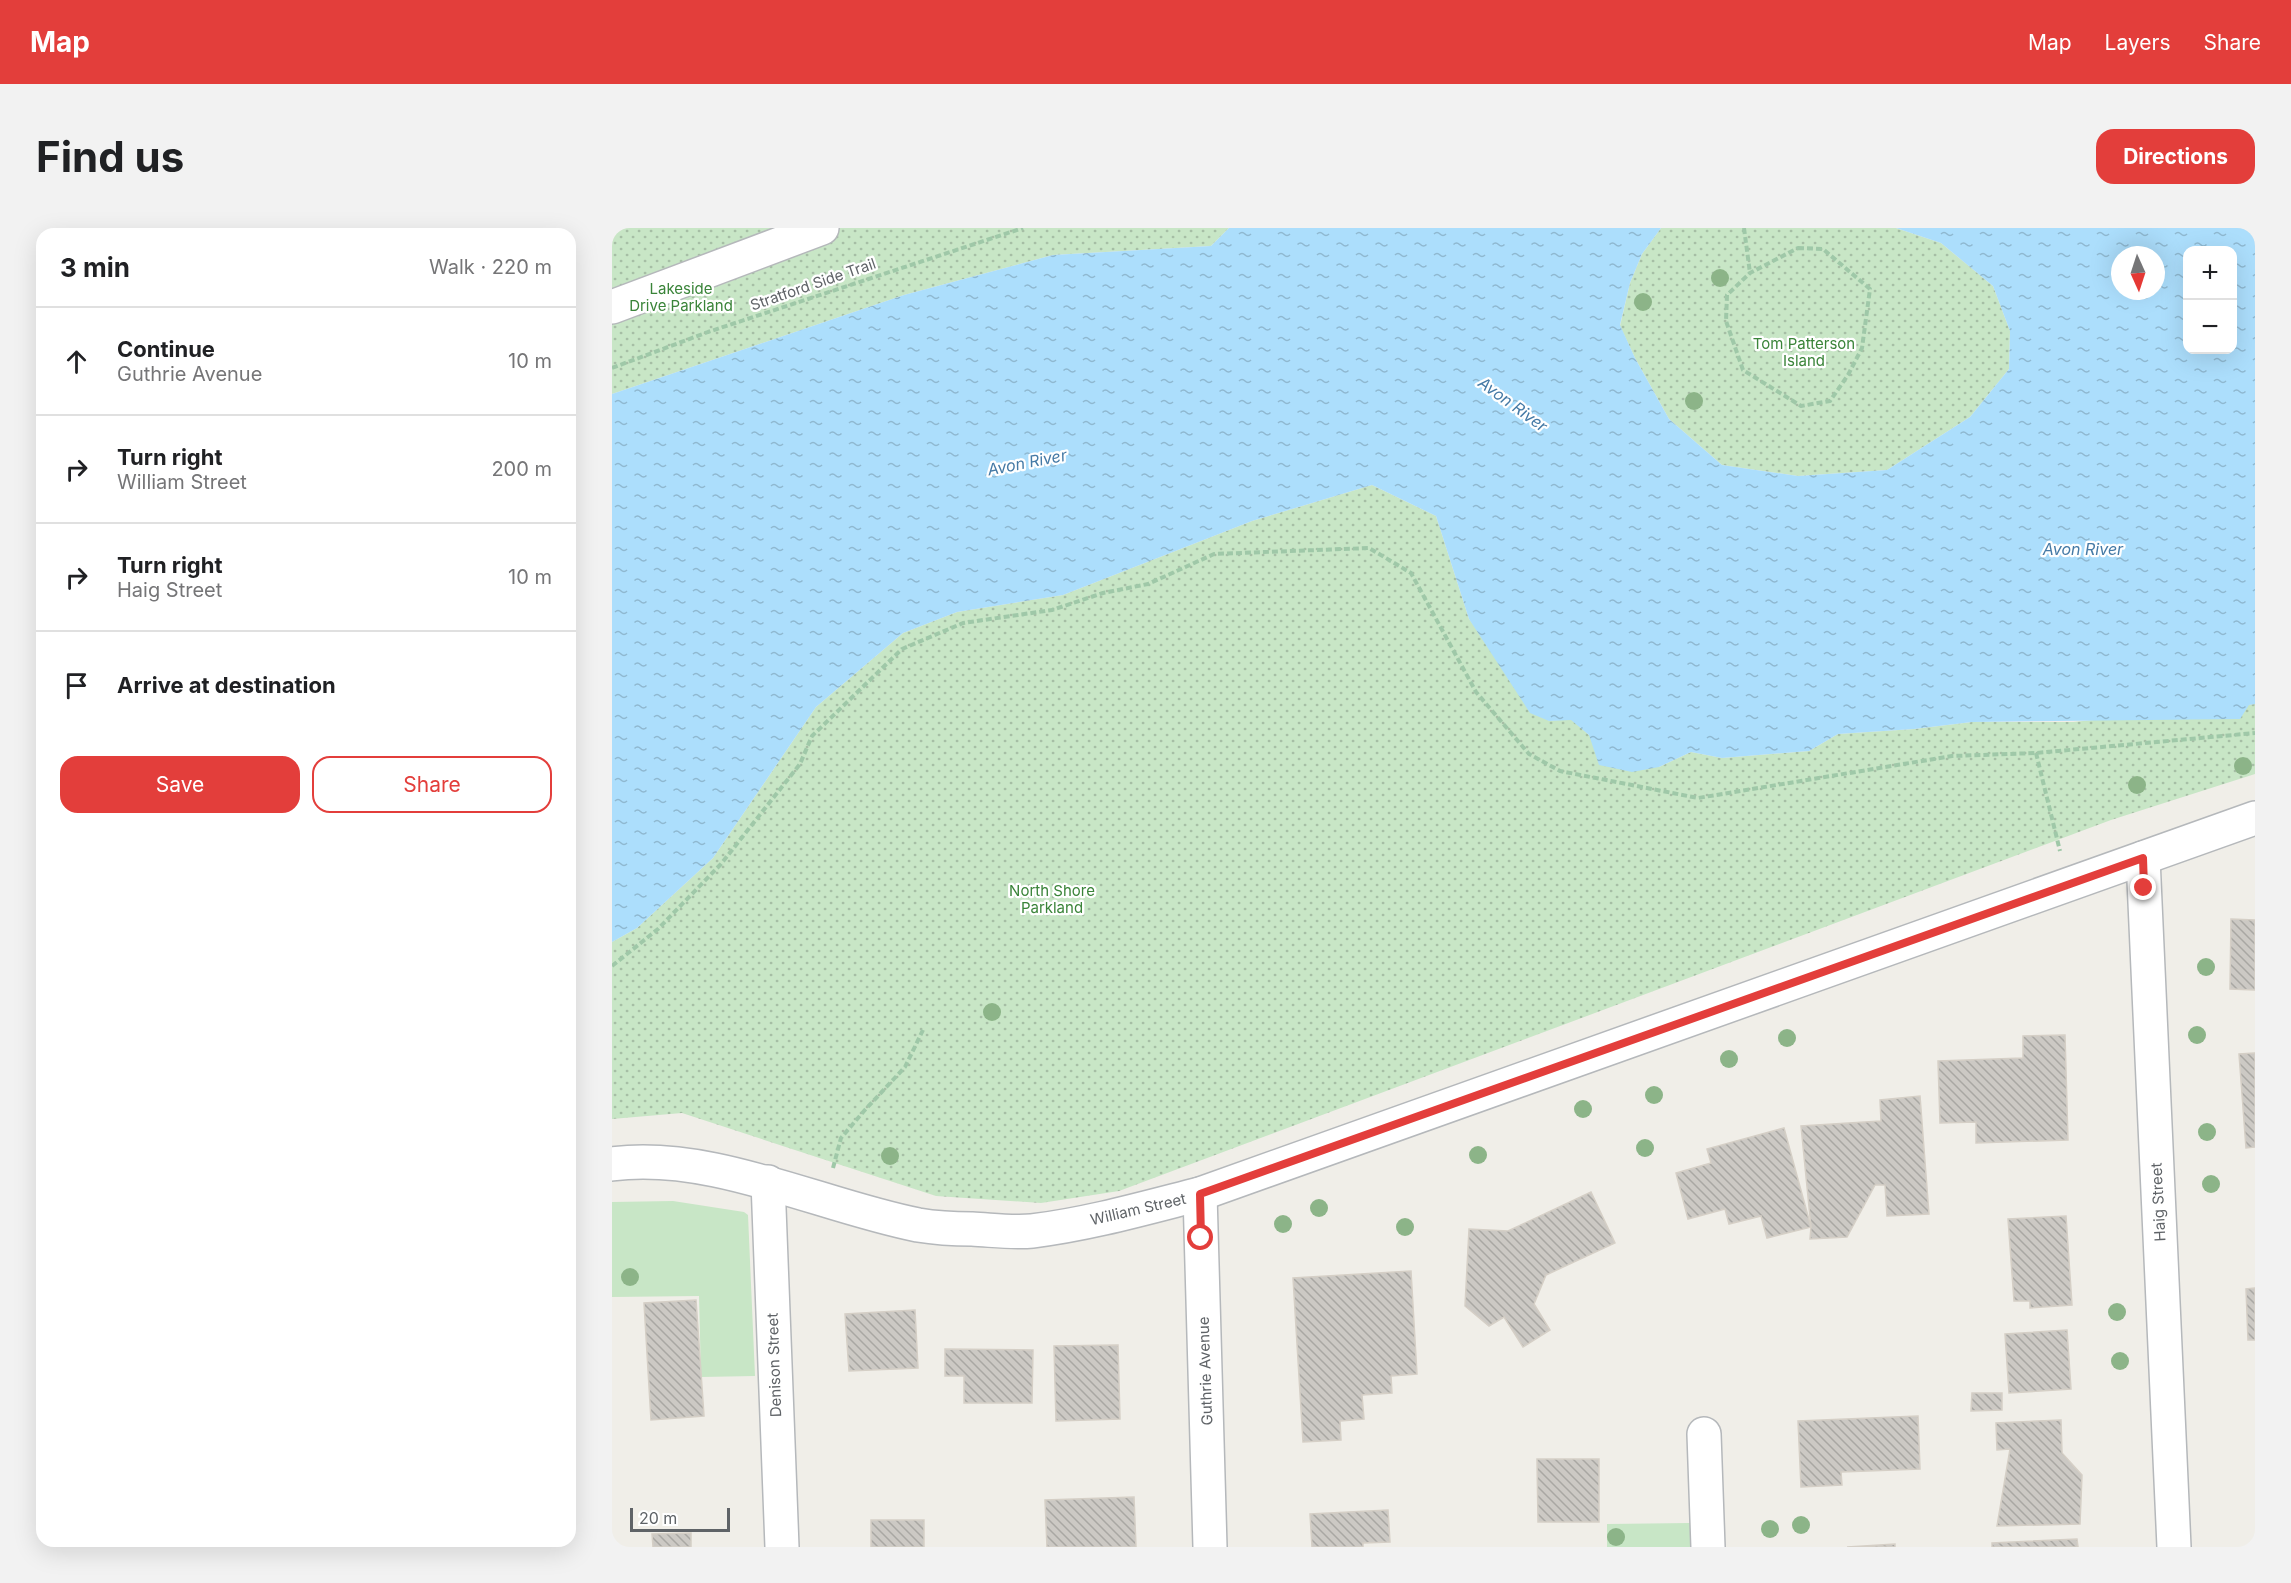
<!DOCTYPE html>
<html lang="en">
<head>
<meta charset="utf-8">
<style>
  body { margin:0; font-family:Inter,sans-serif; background:#f2f2f2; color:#202124 }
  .controls { position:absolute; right:18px; top:18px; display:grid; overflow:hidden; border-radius:12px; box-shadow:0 6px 24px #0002 }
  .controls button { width:54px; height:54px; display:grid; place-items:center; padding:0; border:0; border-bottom:2px solid #e0e0e0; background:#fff; color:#202124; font:30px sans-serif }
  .compass { position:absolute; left:1499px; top:18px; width:54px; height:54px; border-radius:50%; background:#fff; box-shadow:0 6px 24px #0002; rotate:177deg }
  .scale { position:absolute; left:18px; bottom:15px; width:100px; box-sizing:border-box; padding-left:6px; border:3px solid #5f6367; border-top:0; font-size:16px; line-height:21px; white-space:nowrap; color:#5f6367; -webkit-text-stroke:4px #fff; paint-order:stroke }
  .stop { position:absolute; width:18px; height:18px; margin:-14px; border:4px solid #e33e3b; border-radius:50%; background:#fff }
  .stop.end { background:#e33e3b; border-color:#fff; box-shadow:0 2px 6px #0008 }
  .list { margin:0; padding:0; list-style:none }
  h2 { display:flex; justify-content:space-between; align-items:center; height:78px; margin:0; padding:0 24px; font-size:26px }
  h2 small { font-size:20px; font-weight:400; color:#757577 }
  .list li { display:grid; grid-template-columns:39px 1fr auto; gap:18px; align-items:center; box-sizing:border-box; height:108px; padding:0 24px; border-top:2px solid #e0e0e0 }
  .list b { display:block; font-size:22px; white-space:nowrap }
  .list p { margin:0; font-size:20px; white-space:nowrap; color:#757577 }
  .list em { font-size:20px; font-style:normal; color:#757577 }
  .actions { display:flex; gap:12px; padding:18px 24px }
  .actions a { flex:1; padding:14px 0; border:2px solid #e33e3b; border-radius:18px; text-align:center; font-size:21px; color:#e33e3b }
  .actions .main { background:#e33e3b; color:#fff }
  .icon { flex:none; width:33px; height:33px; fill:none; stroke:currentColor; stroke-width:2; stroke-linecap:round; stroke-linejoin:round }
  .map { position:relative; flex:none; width:1643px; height:1319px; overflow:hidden; border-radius:18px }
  header { display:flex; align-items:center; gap:36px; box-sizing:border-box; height:84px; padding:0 30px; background:#e33e3b; color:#fff }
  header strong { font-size:28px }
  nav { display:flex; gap:33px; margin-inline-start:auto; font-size:21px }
  .intro { display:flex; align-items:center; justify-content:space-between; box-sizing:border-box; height:144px; padding:0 36px }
  h1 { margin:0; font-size:42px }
  .button { padding:15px 27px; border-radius:18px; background:#e33e3b; color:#fff; font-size:21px; font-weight:700 }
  main { display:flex; gap:36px; padding:0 36px }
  aside { flex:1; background:#fff; border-radius:18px; box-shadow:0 6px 24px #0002 }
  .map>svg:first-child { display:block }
  .grass { fill:#c8e6c6 }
  .park { fill:url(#park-dots) }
  .water { fill:url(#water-ripples); fill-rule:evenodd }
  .building { fill:url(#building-back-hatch); stroke:#d5cfc6; stroke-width:1.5 }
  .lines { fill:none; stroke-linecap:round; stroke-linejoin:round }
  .minor-casing { stroke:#b5b8bb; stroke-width:36 }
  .path { stroke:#9fc8a8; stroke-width:4; stroke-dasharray:6 3; stroke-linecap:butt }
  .minor { stroke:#fff; stroke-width:33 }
  .tree { fill:#8cb488 }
  .route { stroke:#e33e3b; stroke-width:8 }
  .labels { text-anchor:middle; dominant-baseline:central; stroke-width:4.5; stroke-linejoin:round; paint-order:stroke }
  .street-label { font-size:15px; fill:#5f6367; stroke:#fff }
  .park-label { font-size:15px; fill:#3a8439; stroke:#fff }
  .water-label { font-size:16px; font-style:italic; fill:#457aa6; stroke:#fff }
</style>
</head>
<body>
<header>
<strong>Map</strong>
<nav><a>Map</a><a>Layers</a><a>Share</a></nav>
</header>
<div class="intro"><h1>Find us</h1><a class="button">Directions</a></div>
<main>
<aside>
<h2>3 min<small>Walk · 220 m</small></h2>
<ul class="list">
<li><svg class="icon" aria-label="ahead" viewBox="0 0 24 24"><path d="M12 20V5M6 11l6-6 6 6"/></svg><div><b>Continue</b><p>Guthrie Avenue</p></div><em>10 m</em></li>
<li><svg class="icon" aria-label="right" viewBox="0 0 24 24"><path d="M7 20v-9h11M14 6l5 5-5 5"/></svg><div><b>Turn right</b><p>William Street</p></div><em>200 m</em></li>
<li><svg class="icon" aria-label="right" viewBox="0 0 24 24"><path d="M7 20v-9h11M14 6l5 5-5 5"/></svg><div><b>Turn right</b><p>Haig Street</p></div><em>10 m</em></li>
<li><svg class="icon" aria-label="arrive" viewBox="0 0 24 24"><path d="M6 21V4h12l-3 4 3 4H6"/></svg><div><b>Arrive at destination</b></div></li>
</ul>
<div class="actions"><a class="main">Save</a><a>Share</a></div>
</aside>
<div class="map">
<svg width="1643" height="1319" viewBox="0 0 1643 1319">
  <defs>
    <pattern id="park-dots" width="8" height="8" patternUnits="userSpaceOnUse" patternTransform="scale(1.5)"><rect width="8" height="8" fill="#c8e6c6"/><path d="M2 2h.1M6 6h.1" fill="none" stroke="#a6bea5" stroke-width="1.8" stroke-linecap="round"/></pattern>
    <pattern id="water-ripples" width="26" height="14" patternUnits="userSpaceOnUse" patternTransform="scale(1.5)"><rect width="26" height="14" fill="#acdefc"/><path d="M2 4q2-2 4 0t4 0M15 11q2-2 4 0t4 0" fill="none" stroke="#8fb8d0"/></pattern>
    <pattern id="building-back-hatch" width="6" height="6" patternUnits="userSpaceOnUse" patternTransform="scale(1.5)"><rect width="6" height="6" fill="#ccc9c4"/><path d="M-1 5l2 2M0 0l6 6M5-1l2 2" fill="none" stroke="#a9a7a3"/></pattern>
  </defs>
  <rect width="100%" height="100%" fill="#f0eee8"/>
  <g class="grass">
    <polygon points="61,973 132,984 136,987 143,1148 89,1149 87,1068 0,1069 0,974"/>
    <polygon points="1078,1295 1080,1319 995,1319 995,1296"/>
  </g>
  <g class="park">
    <polygon points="0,0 617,0 599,18 441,27 292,67 0,166"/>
    <polygon points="1049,0 1284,0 1329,15 1381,58 1398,103 1397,141 1358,189 1275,242 1186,248 1110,237 1057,191 1023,130 1008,98 1018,55 1030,26"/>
    <polygon points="760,257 824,288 857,391 937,493 959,491 977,507 1047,539 1079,524 1110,530 1197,523 1226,506 1302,501 1360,494 1461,494 1643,476 1643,546 1499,592 507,963 429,975 324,968 70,885 0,891 0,714 25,700 101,630 204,479 291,405 345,384 451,367 640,293"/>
  </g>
  <path class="water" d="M 617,0 L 1049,0 L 1030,26 L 1018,55 L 1008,97 L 1023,130 L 1057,191 L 1110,237 L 1186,248 L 1275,242 L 1358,189 L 1397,141 L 1398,103 L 1381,58 L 1329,15 L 1284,0 L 1643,0 L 1643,476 L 1637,477 L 1628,491 L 1360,494 L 1302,501 L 1226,506 L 1197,523 L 1110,530 L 1079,524 L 1047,539 L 1020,544 L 987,537 L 977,507 L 959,492 L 937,493 L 918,485 L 857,391 L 824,288 L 760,257 L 640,293 L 451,367 L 345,384 L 291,405 L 204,479 L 101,630 L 25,700 L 0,714 L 0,166 L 292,67 L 441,27 L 599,18 ZM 1576,22 L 1620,22 L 1620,122 L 1576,122 ZM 1508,27 L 1544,27 L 1544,63 L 1508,63 Z"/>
  <g class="building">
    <polygon points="1619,691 1643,692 1643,762 1618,761"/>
    <polygon points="1453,807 1456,912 1364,915 1364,894 1328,895 1326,833 1411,830 1411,808"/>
    <polygon points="1643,825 1643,919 1634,920 1627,826"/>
    <polygon points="1308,868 1317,986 1275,988 1273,957 1263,957 1235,1009 1198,1011 1199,999 1189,898 1269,893 1268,872"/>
    <polygon points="1172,900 1199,999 1155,1010 1149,988 1117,996 1113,981 1076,991 1064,945 1099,935 1095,921"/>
    <polygon points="979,964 1003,1015 934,1047 922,1076 938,1102 911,1119 892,1089 877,1098 853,1078 857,1001 896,1003"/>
    <polygon points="1454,988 1460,1077 1418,1080 1418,1073 1402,1073 1396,991"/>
    <polygon points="799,1043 805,1146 779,1148 780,1165 750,1167 752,1191 728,1193 729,1212 691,1214 681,1050"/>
    <polygon points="1643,1060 1643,1112 1636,1112 1634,1061"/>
    <polygon points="84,1072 92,1188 39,1192 32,1075"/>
    <polygon points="303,1082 306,1140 237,1143 233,1086"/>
    <polygon points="1455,1102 1459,1161 1397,1165 1393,1106"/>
    <polygon points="506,1117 508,1191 444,1193 442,1118"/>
    <polygon points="333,1121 421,1122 420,1175 352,1175 352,1148 333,1148"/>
    <polygon points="1360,1165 1390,1165 1390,1182 1359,1183"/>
    <polygon points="1306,1188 1308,1241 1229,1244 1230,1257 1189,1259 1186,1193"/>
    <polygon points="1449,1192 1450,1225 1470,1247 1468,1296 1385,1298 1398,1221 1385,1222 1384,1195"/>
    <polygon points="925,1231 987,1231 987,1294 926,1294"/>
    <polygon points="522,1269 524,1319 435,1319 433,1272"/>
    <polygon points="776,1282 778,1314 751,1315 751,1319 700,1319 698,1286"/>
    <rect x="259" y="1292" width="53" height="27"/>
    <polygon points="79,1305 79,1319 41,1319 40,1306"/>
    <polygon points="1465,1311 1466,1319 1380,1319 1380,1315"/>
    <polygon points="1283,1316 1283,1319 1235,1319"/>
  </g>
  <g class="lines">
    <defs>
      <g id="minor">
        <polyline points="0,79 210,0"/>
        <polyline points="1531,630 1562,1319"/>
        <path d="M 0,936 C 100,923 209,978 306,997 C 324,1000 343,1001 360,1001 C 380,1002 401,1005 420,1003 C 477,996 533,980 588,966 L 1643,590"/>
        <polyline points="156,954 170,1319"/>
        <polyline points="588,966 598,1319"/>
        <polyline points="1092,1206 1096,1319"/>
      </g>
    </defs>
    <use href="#minor" class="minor-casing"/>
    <g class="path">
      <polyline points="1132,0 1138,45"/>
      <polygon points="1186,20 1211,21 1258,61 1250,120 1236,147 1218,173 1189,178 1131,142 1114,93 1115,67 1138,45"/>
      <polyline points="0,140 96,104 411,0"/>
      <polyline points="1424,525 1448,623"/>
      <polyline points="0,738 46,701 109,636 188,536 200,508 290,421 351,395 440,382 491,365 536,356 602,326 757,320 799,345 864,464 917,526 948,543 1086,570 1340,528 1424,525 1643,505"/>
      <polyline points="221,940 229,910 252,883 293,839 311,802"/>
    </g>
    <use href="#minor" class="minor"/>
  </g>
  <g class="tree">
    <circle cx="1108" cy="50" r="9"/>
    <circle cx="1031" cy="74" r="9"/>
    <circle cx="1082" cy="173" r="9"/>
    <circle cx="1631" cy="538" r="9"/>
    <circle cx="1525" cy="557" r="9"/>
    <circle cx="1594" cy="739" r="9"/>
    <circle cx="380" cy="784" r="9"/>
    <circle cx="1585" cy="807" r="9"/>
    <circle cx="1175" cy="810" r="9"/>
    <circle cx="1117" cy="831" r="9"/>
    <circle cx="1042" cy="867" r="9"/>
    <circle cx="971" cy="881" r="9"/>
    <circle cx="1595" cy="904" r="9"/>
    <circle cx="1033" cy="920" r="9"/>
    <circle cx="866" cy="927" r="9"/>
    <circle cx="278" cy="928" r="9"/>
    <circle cx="1599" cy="956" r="9"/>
    <circle cx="707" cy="980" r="9"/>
    <circle cx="671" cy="996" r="9"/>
    <circle cx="793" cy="999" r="9"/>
    <circle cx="18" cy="1049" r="9"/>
    <circle cx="1505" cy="1084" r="9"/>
    <circle cx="1508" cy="1133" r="9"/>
    <circle cx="1189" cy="1297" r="9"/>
    <circle cx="1158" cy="1301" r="9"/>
    <circle cx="1004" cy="1309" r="9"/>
  </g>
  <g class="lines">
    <polyline class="route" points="589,1010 588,966 1531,630 1532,660"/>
  </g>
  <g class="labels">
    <g class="street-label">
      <text transform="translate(201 56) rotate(-19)">Stratford Side Trail</text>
      <text transform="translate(1546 974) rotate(-93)">Haig Street</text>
      <text transform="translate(526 981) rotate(-13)">William Street</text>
      <text transform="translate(162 1137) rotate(-92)">Denison Street</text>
      <text transform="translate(593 1143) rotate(-92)">Guthrie Avenue</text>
    </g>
    <g class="park-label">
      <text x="69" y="60">Lakeside<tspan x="69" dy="17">Drive Parkland</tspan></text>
      <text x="1192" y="115">Tom Patterson<tspan x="1192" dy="17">Island</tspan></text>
      <text x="440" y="662">North Shore<tspan x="440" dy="17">Parkland</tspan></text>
    </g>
    <g class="water-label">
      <text transform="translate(901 176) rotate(36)">Avon River</text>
      <text transform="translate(415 234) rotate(-11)">Avon River</text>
      <text x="1471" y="321">Avon River</text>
    </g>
  </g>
</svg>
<div class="controls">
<button>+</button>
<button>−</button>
</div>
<svg class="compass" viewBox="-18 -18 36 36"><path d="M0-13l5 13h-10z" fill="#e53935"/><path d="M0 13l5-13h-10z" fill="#757577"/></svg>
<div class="scale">20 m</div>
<div class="stop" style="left:589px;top:1010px"></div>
<div class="stop end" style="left:1532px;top:660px"></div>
</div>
</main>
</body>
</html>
